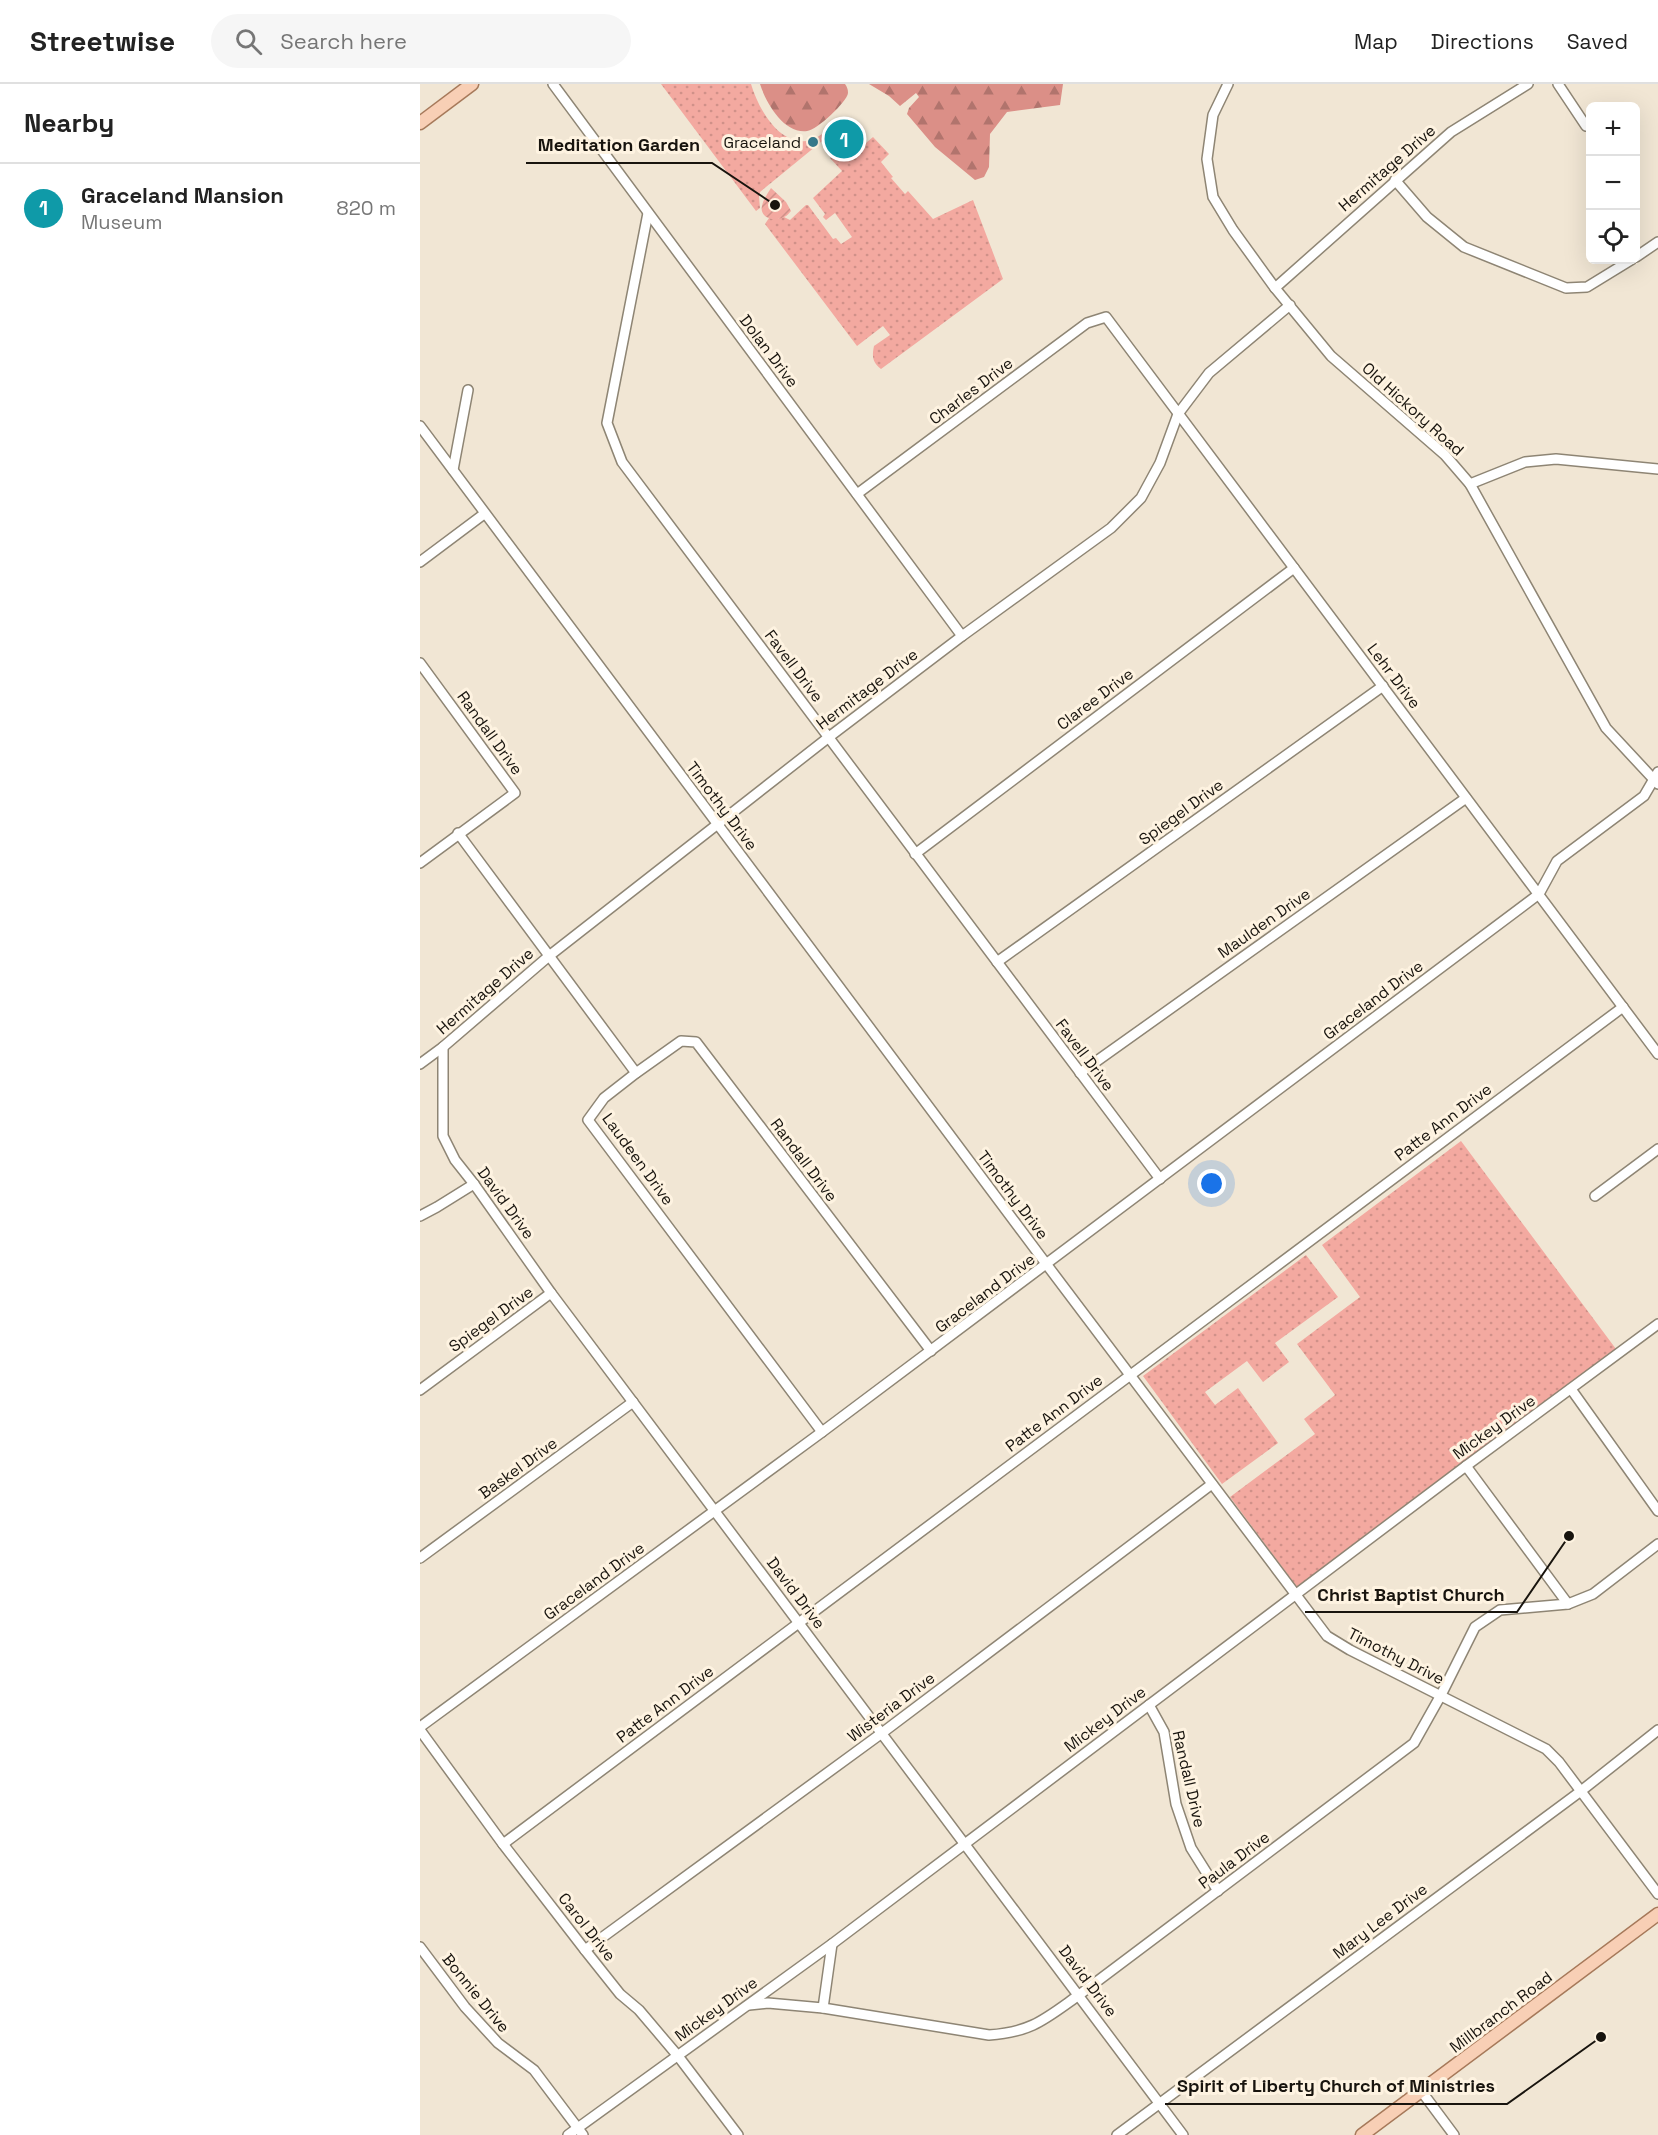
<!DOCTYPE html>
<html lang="en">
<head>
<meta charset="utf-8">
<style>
  body { margin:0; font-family:"Space Grotesk",sans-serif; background:#f6f6f6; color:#222 }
  .controls { position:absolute; right:18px; top:18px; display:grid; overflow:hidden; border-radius:9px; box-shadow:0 6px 24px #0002 }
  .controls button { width:54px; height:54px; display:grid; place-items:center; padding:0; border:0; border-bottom:2px solid #e0e0e0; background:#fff; color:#222; font:30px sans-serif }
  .you { position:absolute; left:792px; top:1100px; width:21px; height:21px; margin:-15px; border:4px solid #fff; border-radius:50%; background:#1a73e8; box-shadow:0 0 0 9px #1a73e833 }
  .badge { display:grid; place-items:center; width:39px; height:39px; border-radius:50%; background:#36788a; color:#fff; font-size:20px; font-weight:700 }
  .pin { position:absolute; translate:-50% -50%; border:3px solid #fff; box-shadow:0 2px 6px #0006 }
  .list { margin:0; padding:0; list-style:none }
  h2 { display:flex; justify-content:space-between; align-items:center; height:78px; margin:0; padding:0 24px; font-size:26px }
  h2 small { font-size:20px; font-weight:400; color:#767676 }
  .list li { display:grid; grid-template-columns:39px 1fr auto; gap:18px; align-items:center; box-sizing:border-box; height:90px; padding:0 24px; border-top:2px solid #e0e0e0 }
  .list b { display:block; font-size:22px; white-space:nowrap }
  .list p { margin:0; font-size:20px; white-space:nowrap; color:#767676 }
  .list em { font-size:20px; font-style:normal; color:#767676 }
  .icon { flex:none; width:33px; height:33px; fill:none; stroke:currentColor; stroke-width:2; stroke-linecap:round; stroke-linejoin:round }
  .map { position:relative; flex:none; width:1238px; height:2051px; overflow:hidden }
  header { display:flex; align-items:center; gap:36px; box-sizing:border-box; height:84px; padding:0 30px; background:#fff; border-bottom:2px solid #e0e0e0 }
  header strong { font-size:28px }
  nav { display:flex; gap:33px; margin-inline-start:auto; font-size:21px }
  .search { width:420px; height:54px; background:#f6f6f6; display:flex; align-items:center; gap:15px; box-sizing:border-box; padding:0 21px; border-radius:33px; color:#767676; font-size:22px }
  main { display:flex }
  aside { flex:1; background:#fff }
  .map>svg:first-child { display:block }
  .grass { fill:url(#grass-dots) }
  .forest { fill:url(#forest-firs) }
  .garden { fill:url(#garden-furrows) }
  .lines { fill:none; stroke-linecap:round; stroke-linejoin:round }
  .minor-casing { stroke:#8e8574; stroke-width:12 }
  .major-casing { stroke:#a6795a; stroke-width:15 }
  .minor { stroke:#fff; stroke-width:9 }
  .major { stroke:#f8cfb5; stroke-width:12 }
  .poi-dot { fill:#36788a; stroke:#fef3e1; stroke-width:2 }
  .labels { text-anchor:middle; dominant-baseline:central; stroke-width:6; stroke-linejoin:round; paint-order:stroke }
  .poi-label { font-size:16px; fill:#18140e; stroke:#fef3e1; text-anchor:end }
  .street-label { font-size:16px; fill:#18140e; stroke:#fef3e1 }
  .leader { fill:none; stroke:#18140e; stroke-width:2 }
  .callout-dot { fill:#18140e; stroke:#fef3e1; stroke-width:2 }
  .callout-label { font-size:18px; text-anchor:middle; font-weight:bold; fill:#18140e; stroke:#fef3e1; stroke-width:6; stroke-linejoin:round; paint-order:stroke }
</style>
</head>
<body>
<header>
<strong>Streetwise</strong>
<div class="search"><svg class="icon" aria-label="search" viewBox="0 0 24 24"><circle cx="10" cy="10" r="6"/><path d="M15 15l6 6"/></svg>Search here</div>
<nav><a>Map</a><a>Directions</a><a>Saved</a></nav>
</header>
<main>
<aside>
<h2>Nearby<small></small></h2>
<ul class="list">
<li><span class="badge" style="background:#0f9aa8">1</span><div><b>Graceland Mansion</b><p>Museum</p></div><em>820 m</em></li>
</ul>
</aside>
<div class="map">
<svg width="1238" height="2051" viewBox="0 0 1238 2051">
  <defs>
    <pattern id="grass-dots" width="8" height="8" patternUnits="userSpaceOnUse" patternTransform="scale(1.5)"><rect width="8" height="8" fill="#f3a9a0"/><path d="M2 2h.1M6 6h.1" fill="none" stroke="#d09189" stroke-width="1.8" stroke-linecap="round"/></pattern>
    <pattern id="forest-firs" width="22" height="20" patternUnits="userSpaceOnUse" patternTransform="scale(1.5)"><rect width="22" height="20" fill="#db8f87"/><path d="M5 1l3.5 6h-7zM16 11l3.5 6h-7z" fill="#b1746d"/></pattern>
    <pattern id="garden-furrows" width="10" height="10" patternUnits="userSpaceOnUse" patternTransform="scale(1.5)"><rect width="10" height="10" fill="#f3a9a0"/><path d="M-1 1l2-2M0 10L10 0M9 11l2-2" fill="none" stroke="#d09189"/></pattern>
  </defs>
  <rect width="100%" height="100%" fill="#f1e6d4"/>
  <g class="grass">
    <path d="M 241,0 L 331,0 C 338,24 360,65 392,56 C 397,54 403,49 408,46 L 412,49 L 340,108 L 339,113 L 340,124 L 336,127 Z"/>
    <path d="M 453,53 L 469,70 L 461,78 L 473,93 L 471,94 L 485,110 L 488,107 L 513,135 L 553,116 L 583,195 L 461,285 C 452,278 452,272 454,262 L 470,251 L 463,242 L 437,262 L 345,140 L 349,134 L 357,135 L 364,133 L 370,136 L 386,121 L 388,121 L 413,155 L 416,154 L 421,160 L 432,153 L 415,129 L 406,136 L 403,133 L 405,130 L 393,114 L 422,87 L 410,74 L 418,66 L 422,71 L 428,66 L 433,70 Z"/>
    <polygon points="1041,1057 1196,1265 877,1503 810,1413 895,1350 884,1335 915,1311 877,1260 940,1213 902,1161"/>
    <polygon points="886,1171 918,1213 855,1259 869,1278 843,1298 827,1277 785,1308 795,1321 818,1304 858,1359 802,1400 723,1292"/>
  </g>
  <g class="forest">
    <path d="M 340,0 L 425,0 C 427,3 428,5 428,9 C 427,18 397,46 387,47 C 364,50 346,19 340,0 Z"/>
    <polygon points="449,0 643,0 640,21 587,28 570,50 569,83 564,93 555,96 515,63 487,30 489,24 499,13 496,9 480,22 469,12"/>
  </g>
  <path class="garden" d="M 351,104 L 366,118 L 371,127 C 369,129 367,132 364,133 C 355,138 339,134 342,122 C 343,116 348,109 351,104 Z"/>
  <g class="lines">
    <defs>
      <g id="minor">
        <polyline points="133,0 542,552"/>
        <polyline points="808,0 793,31 787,75 793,113 813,146 855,204 911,272 1025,371 1050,400 1186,644 1238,700"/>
        <polyline points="1138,0 1166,42"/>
        <polyline points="975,96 1007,133 1044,163 1146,204 1167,203 1211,176"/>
        <polyline points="228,129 187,339 202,378 740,1095"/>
        <polyline points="1216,173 1238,158"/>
        <polyline points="855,204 1031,48 1108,0"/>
        <polyline points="0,342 627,1181 907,1552 930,1566 1126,1665 1139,1678 1238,1810"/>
        <polyline points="33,386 48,306"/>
        <polyline points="1050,400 1105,378 1136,375 1238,385"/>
        <polyline points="437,410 667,239 686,233 1238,970"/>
        <polyline points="0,478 64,430"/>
        <polyline points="0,579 95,709 0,779"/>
        <polyline points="38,749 216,989"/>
        <polyline points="495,770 874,484"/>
        <polyline points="577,878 963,602"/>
        <polyline points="23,963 23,1052 35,1076 54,1100 131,1209 763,2051"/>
        <polyline points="0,980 23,963 129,872 409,653 542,552 691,444 721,414 740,379 758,330 789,289 870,221"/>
        <polyline points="660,989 1046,714"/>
        <polyline points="1175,1112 1238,1065"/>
        <polyline points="0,1132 17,1123 54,1100"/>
        <polyline points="1151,1305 1238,1427"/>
        <polyline points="0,1306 131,1209"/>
        <polyline points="402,1348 168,1036 184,1014 216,989 261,957 276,958 511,1267"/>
        <polyline points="1046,1382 1148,1520"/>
        <polyline points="0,1474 213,1318"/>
        <polyline points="729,1621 744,1648 756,1720 771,1764 798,1807"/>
        <polyline points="0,1643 402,1348 1119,810 1137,777 1224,712 1238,688"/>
        <polyline points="0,1646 83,1760 165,1866 200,1910 219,1926 258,1972 318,2051"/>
        <polyline points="83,1760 1203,923"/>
        <polyline points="0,1863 45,1923 78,1959 114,1986 163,2051"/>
        <polyline points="165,1866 462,1649 792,1400"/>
        <path d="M 329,1921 L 348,1919 L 403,1924 L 569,1951 C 612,1948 625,1935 659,1911 L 994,1659 L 1021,1611 L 1055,1543 L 1080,1526 L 1148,1520 L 1173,1510 L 1238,1460"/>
        <polyline points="403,1924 412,1860"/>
        <polyline points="1002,2008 1034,2051"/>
        <polyline points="148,2051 412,1860 1046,1382 1238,1240"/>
        <polyline points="697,2051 1161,1707 1238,1646"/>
      </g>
      <g id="major">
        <polyline points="0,39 52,0"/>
        <polyline points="942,2051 1238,1830"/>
      </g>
    </defs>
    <use href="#minor" class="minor-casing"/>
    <use href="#major" class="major-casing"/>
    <use href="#minor" class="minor"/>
    <use href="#major" class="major"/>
  </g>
  <circle class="poi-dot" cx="393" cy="58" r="6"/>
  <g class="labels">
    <g class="poi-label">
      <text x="381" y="58">Graceland</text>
    </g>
    <g class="street-label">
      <text transform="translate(967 84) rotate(-41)">Hermitage Drive</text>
      <text transform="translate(349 267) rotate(53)">Dolan Drive</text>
      <text transform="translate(551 307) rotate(-37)">Charles Drive</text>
      <text transform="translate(993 325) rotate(42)">Old Hickory Road</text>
      <text transform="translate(374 582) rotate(53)">Favell Drive</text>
      <text transform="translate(974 592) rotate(53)">Lehr Drive</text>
      <text transform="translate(447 605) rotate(-37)">Hermitage Drive</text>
      <text transform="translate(675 615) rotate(-37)">Claree Drive</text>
      <text transform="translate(70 649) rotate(54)">Randall Drive</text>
      <text transform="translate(302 722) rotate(53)">Timothy Drive</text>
      <text transform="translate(761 728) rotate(-36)">Spiegel Drive</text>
      <text transform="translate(844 839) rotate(-35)">Maulden Drive</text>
      <text transform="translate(65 907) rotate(-41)">Hermitage Drive</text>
      <text transform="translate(953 916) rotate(-37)">Graceland Drive</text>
      <text transform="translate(665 971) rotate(53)">Favell Drive</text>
      <text transform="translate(1023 1038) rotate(-37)">Patte Ann Drive</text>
      <text transform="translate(218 1075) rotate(54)">Laudeen Drive</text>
      <text transform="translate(384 1076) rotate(53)">Randall Drive</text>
      <text transform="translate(593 1111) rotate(53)">Timothy Drive</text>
      <text transform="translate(86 1119) rotate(54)">David Drive</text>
      <text transform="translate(565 1209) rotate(-37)">Graceland Drive</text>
      <text transform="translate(71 1235) rotate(-36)">Spiegel Drive</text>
      <text transform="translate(634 1329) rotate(-37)">Patte Ann Drive</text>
      <text transform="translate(1074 1343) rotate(-36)">Mickey Drive</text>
      <text transform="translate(98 1384) rotate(-36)">Baskel Drive</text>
      <text transform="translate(174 1497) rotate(-36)">Graceland Drive</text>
      <text transform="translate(376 1509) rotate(53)">David Drive</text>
      <text transform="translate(976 1572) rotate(27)">Timothy Drive</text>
      <text transform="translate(245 1620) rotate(-37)">Patte Ann Drive</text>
      <text transform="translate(471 1623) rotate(-37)">Wisteria Drive</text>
      <text transform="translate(685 1635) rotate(-37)">Mickey Drive</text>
      <text transform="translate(769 1695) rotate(77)">Randall Drive</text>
      <text transform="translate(814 1776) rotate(-37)">Paula Drive</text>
      <text transform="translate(960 1837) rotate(-37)">Mary Lee Drive</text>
      <text transform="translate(167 1843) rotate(52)">Carol Drive</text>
      <text transform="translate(668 1897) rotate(53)">David Drive</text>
      <text transform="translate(56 1909) rotate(51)">Bonnie Drive</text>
      <text transform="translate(296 1925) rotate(-36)">Mickey Drive</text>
      <text transform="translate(1081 1928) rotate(-37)">Millbranch Road</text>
    </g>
  </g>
  <path class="leader" d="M355 121L292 79H106M1149 1452L1097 1528H885M1181 1953L1087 2020H745"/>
  <g class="callout-dot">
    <circle cx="355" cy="121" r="6"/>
    <circle cx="1149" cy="1452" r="6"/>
    <circle cx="1181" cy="1953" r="6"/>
  </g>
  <g class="callout-label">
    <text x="199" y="67">Meditation Garden</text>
    <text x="991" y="1517">Christ Baptist Church</text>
    <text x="916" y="2008">Spirit of Liberty Church of Ministries</text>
  </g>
</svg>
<div class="controls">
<button>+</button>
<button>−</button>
<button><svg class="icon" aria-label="locate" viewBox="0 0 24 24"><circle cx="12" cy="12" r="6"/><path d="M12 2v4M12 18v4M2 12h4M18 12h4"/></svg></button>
</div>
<div class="you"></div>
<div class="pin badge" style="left:424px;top:55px;background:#0f9aa8">1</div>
</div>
</main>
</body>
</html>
